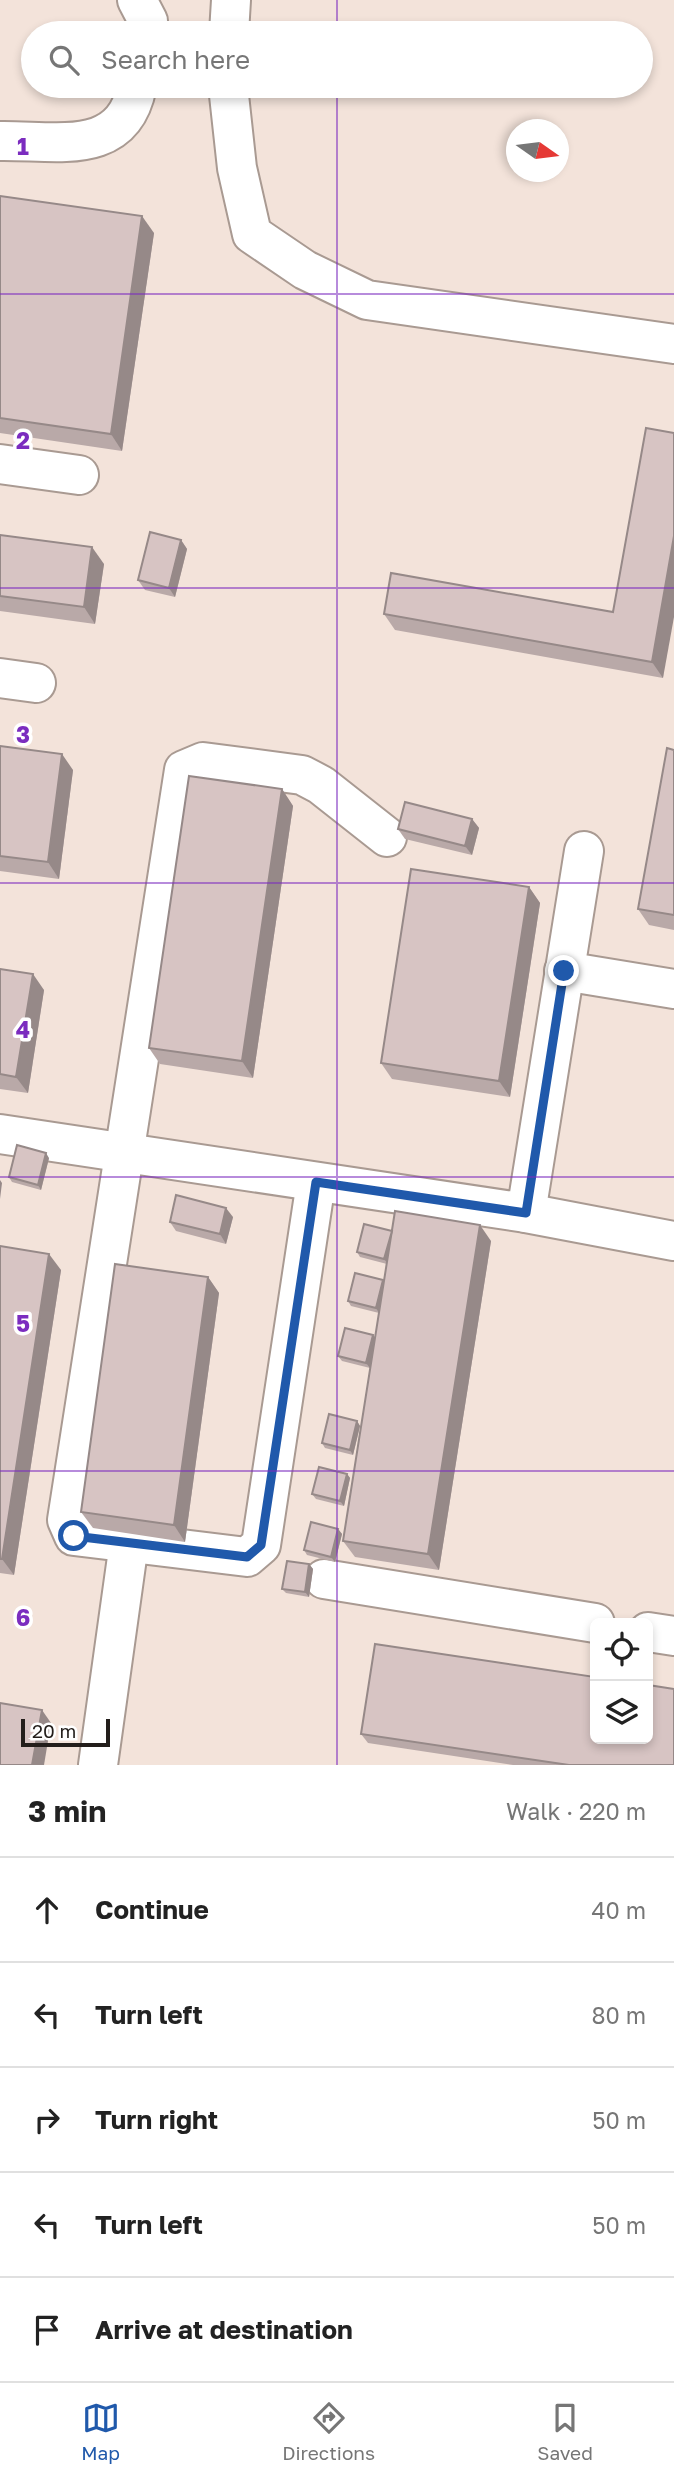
<!DOCTYPE html>
<html lang="en">
<head>
<meta charset="utf-8">
<style>
  body { margin:0; font-family:"Golos Text",sans-serif; background:#f6f6f6; color:#222 }
  .controls { position:absolute; right:21px; bottom:21px; display:grid; overflow:hidden; border-radius:10px; box-shadow:0 4px 10px #0003 }
  .controls button { width:63px; height:63px; display:grid; place-items:center; padding:0; border:0; border-bottom:2px solid #e0e0e0; background:#fff; color:#222; font:35px sans-serif }
  .compass { position:absolute; left:506px; top:119px; width:63px; height:63px; border-radius:50%; background:#fff; box-shadow:0 4px 10px #0003; rotate:104deg }
  .scale { position:absolute; left:21px; bottom:18px; width:89px; box-sizing:border-box; padding-left:7px; border:4px solid #231e1b; border-top:0; font-size:19px; line-height:24px; white-space:nowrap; color:#231e1b; -webkit-text-stroke:5px #fff; paint-order:stroke }
  .stop { position:absolute; width:21px; height:21px; margin:-16px; border:5px solid #2059ab; border-radius:50%; background:#fff }
  .stop.end { background:#2059ab; border-color:#fff; box-shadow:0 2px 7px #0008 }
  .list { margin:0; padding:0; list-style:none }
  h2 { display:flex; justify-content:space-between; align-items:center; height:91px; margin:0; padding:0 28px; font-size:30px }
  h2 small { font-size:23px; font-weight:400; color:#767676 }
  .list li { display:grid; grid-template-columns:46px 1fr auto; gap:21px; align-items:center; box-sizing:border-box; height:105px; padding:0 28px; border-top:2px solid #e0e0e0 }
  .list b { display:block; font-size:26px; white-space:nowrap }
  .list em { font-size:23px; font-style:normal; color:#767676 }
  .icon { flex:none; width:38px; height:38px; fill:none; stroke:currentColor; stroke-width:2; stroke-linecap:round; stroke-linejoin:round }
  .map { position:relative; flex:none; width:674px; height:1765px; overflow:hidden }
  .search { position:absolute; background:#fff; box-shadow:0 4px 10px #0003; left:21px; right:21px; top:21px; height:77px; display:flex; align-items:center; gap:18px; box-sizing:border-box; padding:0 24px; border-radius:38px; color:#767676; font-size:26px }
  .sheet { height:616px; background:#fff }
  nav { display:flex; justify-content:space-around; align-items:center; box-sizing:border-box; height:98px; border-top:2px solid #e0e0e0; background:#fff; font-size:19px; color:#767676 }
  nav a { display:grid; justify-items:center; gap:4px }
  nav .on { color:#2059ab }
  .map>svg:first-child { display:block }
  .lines { fill:none; stroke-linecap:round; stroke-linejoin:round }
  .minor-casing { stroke:#a99a92; stroke-width:42 }
  .minor { stroke:#fff; stroke-width:38 }
  .wall { fill:#b9a9a8 }
  .shaded-wall { fill:#968988 }
  .building { fill:#d7c4c3; stroke:#968988; stroke-width:2 }
  .route { stroke:#2059ab; stroke-width:9 }
  .grid { fill:none; stroke:#7b2cbf; stroke-width:2; stroke-opacity:0.55 }
  .grid-label { font-size:23px; text-anchor:middle; font-weight:bold; fill:#7b2cbf; stroke:#fff; stroke-width:7; stroke-linejoin:round; paint-order:stroke }
</style>
</head>
<body>
<div class="map">
<svg width="674" height="1765" viewBox="0 0 674 1765">
  <rect width="100%" height="100%" fill="#f3e3da"/>
  <g class="lines">
    <defs>
      <g id="minor">
        <polyline points="137,0 148,21 146,33"/>
        <polyline points="229,33 231,0"/>
        <polyline points="228,86 237,168 252,234 305,270 367,300 674,344"/>
        <path d="M 0,141 C 57,140 123,158 137,86"/>
        <polyline points="0,464 79,475"/>
        <polyline points="0,678 36,683"/>
        <polyline points="564,971 674,989"/>
        <polyline points="0,1134 526,1213 674,1241"/>
        <polyline points="316,1182 261,1545 247,1557 74,1536 67,1520 184,770 203,762 302,775 321,785 387,837"/>
        <polyline points="526,1213 584,851"/>
        <polyline points="324,1579 595,1623"/>
        <polyline points="648,1632 674,1636"/>
        <polyline points="98,1765 129,1543"/>
      </g>
    </defs>
    <use href="#minor" class="minor-casing"/>
    <use href="#minor" class="minor"/>
  </g>
  <g class="wall">
    <polygon points="0,196 154,233 122,451 0,433"/>
    <polygon points="674,433 663,678 395,630 384,614 613,612"/>
    <polygon points="0,535 104,564 95,624 0,611"/>
    <polygon points="181,540 187,549 175,597 145,590 138,580"/>
    <polygon points="0,746 73,770 59,879 0,871"/>
    <polygon points="674,750 674,930 649,925 638,909"/>
    <polygon points="282,789 293,806 253,1078 160,1064 149,1048"/>
    <polygon points="472,819 479,828 472,855 405,839 398,829"/>
    <polygon points="529,887 540,903 510,1097 392,1079 381,1063"/>
    <polygon points="0,969 44,990 28,1093 0,1089"/>
    <polygon points="49,1158 41,1190 12,1182 9,1177"/>
    <polygon points="233,1217 226,1244 176,1231 170,1222"/>
    <polygon points="392,1231 491,1241 439,1570 355,1557 343,1541 371,1362 370,1368 342,1361 338,1356 373,1335 375,1338 379,1313 351,1306 348,1301 383,1280 384,1282 387,1264 360,1257 357,1252"/>
    <polygon points="0,1246 61,1270 14,1575 0,1573"/>
    <polygon points="208,1277 219,1293 185,1542 93,1528 81,1512"/>
    <polygon points="357,1421 360,1426 353,1455 325,1448 322,1443"/>
    <polygon points="347,1474 350,1478 344,1506 316,1499 312,1494"/>
    <polygon points="338,1529 342,1534 335,1562 307,1555 304,1550"/>
    <polygon points="309,1564 313,1569 309,1597 286,1593 282,1589"/>
    <polygon points="361,1734 674,1765 513,1765 368,1743"/>
  </g>
  <g class="shaded-wall">
    <polygon points="142,216 154,233 122,451 111,434"/>
    <polygon points="674,536 674,617 663,678 652,662"/>
    <polygon points="181,540 187,549 175,597 169,588"/>
    <polygon points="92,547 104,564 95,624 84,607"/>
    <polygon points="62,754 73,770 59,879 48,862"/>
    <polygon points="282,789 293,806 253,1078 242,1061"/>
    <polygon points="472,819 479,828 472,855 465,846"/>
    <polygon points="529,887 540,903 510,1097 499,1081"/>
    <polygon points="33,974 44,990 28,1093 16,1077"/>
    <polygon points="46,1153 49,1158 41,1190 38,1185"/>
    <polygon points="0,1180 2,1183 0,1199"/>
    <polygon points="226,1208 233,1217 226,1244 220,1234"/>
    <polygon points="480,1225 491,1241 439,1570 428,1554"/>
    <polygon points="392,1231 388,1264 384,1259"/>
    <polygon points="49,1254 61,1270 14,1575 2,1559"/>
    <polygon points="208,1277 219,1293 185,1542 174,1525"/>
    <polygon points="383,1280 386,1285 379,1313 376,1308"/>
    <polygon points="373,1335 377,1340 370,1368 366,1363"/>
    <polygon points="357,1421 360,1426 353,1455 350,1450"/>
    <polygon points="347,1474 350,1478 344,1506 340,1501"/>
    <polygon points="338,1529 342,1534 335,1562 331,1557"/>
    <polygon points="309,1564 313,1569 309,1597 305,1592"/>
    <polygon points="42,1710 51,1723 44,1765 32,1765"/>
  </g>
  <g class="building">
    <polygon points="0,196 142,216 111,434 0,418"/>
    <polygon points="646,428 674,433 674,536 652,662 384,614 391,573 613,612"/>
    <polygon points="150,532 181,540 169,588 138,580"/>
    <polygon points="0,535 92,547 84,607 0,596"/>
    <polygon points="0,746 62,754 48,862 0,856"/>
    <polygon points="667,748 674,750 674,915 638,909"/>
    <polygon points="189,776 282,789 242,1061 149,1048"/>
    <polygon points="405,802 472,819 465,846 398,829"/>
    <polygon points="411,869 529,887 499,1081 381,1063"/>
    <polygon points="0,969 33,974 16,1077 0,1074"/>
    <polygon points="17,1145 46,1153 38,1185 9,1177"/>
    <polygon points="176,1195 226,1208 220,1234 170,1222"/>
    <polygon points="395,1211 480,1225 428,1554 343,1541"/>
    <polygon points="364,1224 392,1231 384,1259 357,1252"/>
    <polygon points="0,1246 49,1254 2,1559 0,1559"/>
    <polygon points="115,1264 208,1277 174,1525 81,1512"/>
    <polygon points="355,1273 383,1280 376,1308 348,1301"/>
    <polygon points="345,1328 373,1335 366,1363 338,1356"/>
    <polygon points="329,1414 357,1421 350,1450 322,1443"/>
    <polygon points="319,1467 347,1474 340,1501 312,1494"/>
    <polygon points="311,1522 338,1529 331,1557 304,1550"/>
    <polygon points="287,1561 309,1564 305,1592 282,1589"/>
    <polygon points="375,1644 595,1677 595,1739 648,1739 648,1685 674,1689 674,1765 569,1765 361,1734"/>
    <polygon points="0,1703 42,1710 32,1765 0,1765"/>
  </g>
  <g class="lines">
    <polyline class="route" points="74,1536 247,1557 261,1545 316,1182 526,1213 564,971"/>
  </g>
  <path class="grid" d="M 337,0 L 337,33M 337,86 L 337,1765M 0,294 L 674,294M 0,588 L 674,588M 0,883 L 674,883M 0,1177 L 674,1177M 0,1471 L 674,1471"/>
  <g class="grid-label">
    <text x="23" y="155">1</text>
    <text x="23" y="449">2</text>
    <text x="23" y="743">3</text>
    <text x="23" y="1038">4</text>
    <text x="23" y="1332">5</text>
    <text x="23" y="1626">6</text>
  </g>
</svg>
<div class="controls">
<button><svg class="icon" aria-label="locate" viewBox="0 0 24 24"><circle cx="12" cy="12" r="6"/><path d="M12 2v4M12 18v4M2 12h4M18 12h4"/></svg></button>
<button><svg class="icon" aria-label="layers" viewBox="0 0 24 24"><path d="M12 4l9 5-9 5-9-5zM3 14l9 5 9-5"/></svg></button>
</div>
<svg class="compass" viewBox="-18 -18 36 36"><path d="M0-13l5 13h-10z" fill="#e53935"/><path d="M0 13l5-13h-10z" fill="#767676"/></svg>
<div class="scale">20 m</div>
<div class="stop" style="left:74px;top:1536px"></div>
<div class="stop end" style="left:564px;top:971px"></div>
<div class="search"><svg class="icon" aria-label="search" viewBox="0 0 24 24"><circle cx="10" cy="10" r="6"/><path d="M15 15l6 6"/></svg>Search here</div>
</div>
<section class="sheet">
<h2>3 min<small>Walk · 220 m</small></h2>
<ul class="list">
<li><svg class="icon" aria-label="ahead" viewBox="0 0 24 24"><path d="M12 20V5M6 11l6-6 6 6"/></svg><div><b>Continue</b></div><em>40 m</em></li>
<li><svg class="icon" aria-label="left" viewBox="0 0 24 24"><path d="M17 20v-9H6M10 6l-5 5 5 5"/></svg><div><b>Turn left</b></div><em>80 m</em></li>
<li><svg class="icon" aria-label="right" viewBox="0 0 24 24"><path d="M7 20v-9h11M14 6l5 5-5 5"/></svg><div><b>Turn right</b></div><em>50 m</em></li>
<li><svg class="icon" aria-label="left" viewBox="0 0 24 24"><path d="M17 20v-9H6M10 6l-5 5 5 5"/></svg><div><b>Turn left</b></div><em>50 m</em></li>
<li><svg class="icon" aria-label="arrive" viewBox="0 0 24 24"><path d="M6 21V4h12l-3 4 3 4H6"/></svg><div><b>Arrive at destination</b></div></li>
</ul>
</section>
<nav>
<a class="on"><svg class="icon" aria-label="map" viewBox="0 0 24 24"><path d="M3 6l6-2 6 2 6-2v14l-6 2-6-2-6 2zM9 4v14M15 6v14"/></svg>Map</a>
<a><svg class="icon" aria-label="directions" viewBox="0 0 24 24"><path d="M12 3l9 9-9 9-9-9zM9 14v-3h6M13 9l2 2-2 2"/></svg>Directions</a>
<a><svg class="icon" aria-label="saved" viewBox="0 0 24 24"><path d="M7 4h10v16l-5-4-5 4z"/></svg>Saved</a>
</nav>
</body>
</html>
